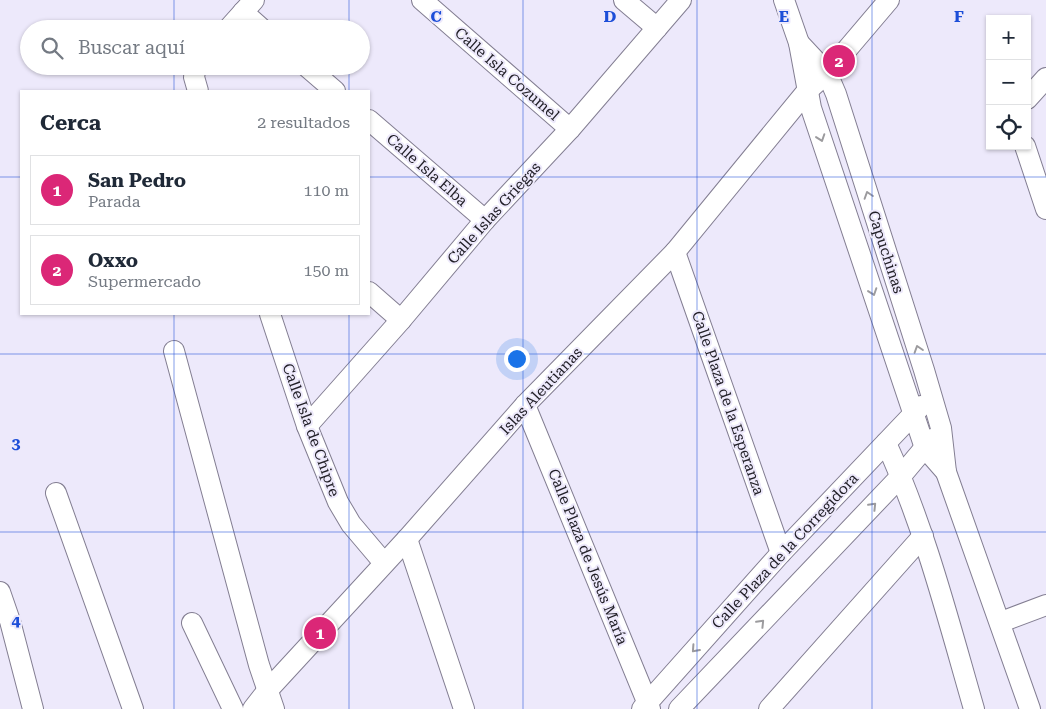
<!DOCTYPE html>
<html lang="es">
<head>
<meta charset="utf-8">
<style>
  body { margin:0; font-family:"Roboto Serif",serif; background:#f6f6f7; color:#1f2937 }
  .controls { position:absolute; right:15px; top:15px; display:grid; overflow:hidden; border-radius:0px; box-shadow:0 1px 4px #0004 }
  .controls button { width:45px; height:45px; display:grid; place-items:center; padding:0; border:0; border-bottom:1px solid #e0e1e3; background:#fff; color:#1f2937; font:25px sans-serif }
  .you { position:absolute; left:516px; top:358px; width:18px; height:18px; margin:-12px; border:4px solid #fff; border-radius:50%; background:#1a73e8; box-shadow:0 0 0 8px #1a73e833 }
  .badge { display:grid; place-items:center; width:32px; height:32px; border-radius:50%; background:#db2777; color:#fff; font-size:16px; font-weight:700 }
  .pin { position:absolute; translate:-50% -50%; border:2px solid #fff; box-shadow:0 1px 5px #0006 }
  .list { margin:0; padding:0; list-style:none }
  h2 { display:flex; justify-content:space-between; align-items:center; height:65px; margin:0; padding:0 20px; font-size:21px }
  h2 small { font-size:16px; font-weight:400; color:#747a83 }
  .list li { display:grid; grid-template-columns:32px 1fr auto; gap:15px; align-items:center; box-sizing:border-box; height:70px; margin:0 10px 10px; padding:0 10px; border:1px solid #e0e1e3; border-radius:0px }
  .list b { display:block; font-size:19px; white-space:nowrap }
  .list p { margin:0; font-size:16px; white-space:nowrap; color:#747a83 }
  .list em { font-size:16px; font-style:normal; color:#747a83 }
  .icon { flex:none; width:28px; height:28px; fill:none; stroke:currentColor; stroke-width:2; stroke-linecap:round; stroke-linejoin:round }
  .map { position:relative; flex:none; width:1046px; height:709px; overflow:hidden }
  .search { position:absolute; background:#fff; box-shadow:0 1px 4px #0004; left:20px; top:20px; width:350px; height:55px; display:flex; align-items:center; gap:12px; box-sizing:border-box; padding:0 18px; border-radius:28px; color:#747a83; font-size:19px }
  .panel { position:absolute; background:#fff; box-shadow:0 1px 4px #0004; left:20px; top:90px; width:350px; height:225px; border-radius:0px }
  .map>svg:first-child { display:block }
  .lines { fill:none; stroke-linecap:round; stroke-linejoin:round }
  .minor-casing { stroke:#837e92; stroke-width:22 }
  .minor { stroke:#fff; stroke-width:20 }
  .oneway { stroke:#9c9b9e }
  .grid { fill:none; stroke:#1d4ed8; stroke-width:1; stroke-opacity:0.55 }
  .labels { text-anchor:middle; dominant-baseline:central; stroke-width:4; stroke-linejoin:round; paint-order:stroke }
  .street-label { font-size:15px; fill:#222028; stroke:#ede9fb }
  .grid-label { font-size:16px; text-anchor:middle; font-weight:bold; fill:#1d4ed8; stroke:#ede9fb; stroke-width:4; stroke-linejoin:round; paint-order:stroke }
</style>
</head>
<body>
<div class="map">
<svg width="1046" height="709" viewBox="0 0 1046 709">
  <rect width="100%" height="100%" fill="#ede9fb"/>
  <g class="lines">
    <defs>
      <g id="minor">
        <polyline points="422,0 570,129"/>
        <polyline points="624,0 657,28"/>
        <polyline points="784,0 799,43 811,108 925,448 946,472"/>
        <polyline points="243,12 262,29"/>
        <polyline points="228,29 254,0"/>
        <polyline points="799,43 827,73 836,94 924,370 941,428 946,472 1030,709"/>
        <polyline points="196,66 194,77 198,91"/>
        <polyline points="306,66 335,91"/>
        <polyline points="1027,99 1046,78"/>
        <polyline points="369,120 485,220"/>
        <polyline points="1025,146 1046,209"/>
        <polyline points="675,252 781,553"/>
        <polyline points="369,292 401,320"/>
        <polyline points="270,314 307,426 338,502 351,524 384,563"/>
        <polyline points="174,351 259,665 274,709"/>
        <polyline points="525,405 650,709"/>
        <polyline points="307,426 401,320 485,220 570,129 681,0"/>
        <path d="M 886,443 C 925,528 948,619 974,709"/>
        <polyline points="56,493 133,709"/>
        <polyline points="407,539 464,709"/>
        <polyline points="0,592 10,621 33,709"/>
        <polyline points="1001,622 1046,605"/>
        <polyline points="192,623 233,709"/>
        <polyline points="253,709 267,691 407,539 525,405 675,252 807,91 827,73 889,0"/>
        <polyline points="642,709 781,553 921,406"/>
        <polyline points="679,709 901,476 932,439"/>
        <polyline points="769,709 923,536"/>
      </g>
    </defs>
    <use href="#minor" class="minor-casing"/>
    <use href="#minor" class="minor"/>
  </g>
  <defs><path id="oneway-chevron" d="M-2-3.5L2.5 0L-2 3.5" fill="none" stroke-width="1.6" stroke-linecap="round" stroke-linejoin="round" transform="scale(1.25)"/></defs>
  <g class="oneway">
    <use href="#oneway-chevron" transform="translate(821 138) rotate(71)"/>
    <use href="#oneway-chevron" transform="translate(868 195) rotate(-108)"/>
    <use href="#oneway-chevron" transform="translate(873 292) rotate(71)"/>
    <use href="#oneway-chevron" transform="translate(918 349) rotate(-108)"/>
    <use href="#oneway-chevron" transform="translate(873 506) rotate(-46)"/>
    <use href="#oneway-chevron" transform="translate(761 623) rotate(-46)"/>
    <use href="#oneway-chevron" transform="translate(695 649) rotate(132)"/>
  </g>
  <path class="grid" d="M 174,0 L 174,29M 349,0 L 349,29M 523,0 L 523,709M 697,0 L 697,709M 872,0 L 872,709M 174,66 L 174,91M 349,66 L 349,91M 0,177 L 21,177M 369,177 L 1046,177M 174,314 L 174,709M 349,314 L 349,709M 0,354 L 1046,354M 0,532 L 1046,532"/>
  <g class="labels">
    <g class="street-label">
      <text transform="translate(507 74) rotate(41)">Calle Isla Cozumel</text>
      <text transform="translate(427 170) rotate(41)">Calle Isla Elba</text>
      <text transform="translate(494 213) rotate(-48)">Calle Islas Griegas</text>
      <text transform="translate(886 252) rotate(72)">Capuchinas</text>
      <text transform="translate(541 391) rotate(-47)">Islas Aleutianas</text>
      <text transform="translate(728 403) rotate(71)">Calle Plaza de la Esperanza</text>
      <text transform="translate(311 430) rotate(70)">Calle Isla de Chipre</text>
      <text transform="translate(785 551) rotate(-47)">Calle Plaza de la Corregidora</text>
      <text transform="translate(588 557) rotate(68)">Calle Plaza de Jesús María</text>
    </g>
  </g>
  <g class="grid-label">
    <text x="436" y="22">C</text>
    <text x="610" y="22">D</text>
    <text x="784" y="22">E</text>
    <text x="959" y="22">F</text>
    <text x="16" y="449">3</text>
    <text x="16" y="626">4</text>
  </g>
</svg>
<div class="controls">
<button>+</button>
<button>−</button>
<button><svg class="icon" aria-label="locate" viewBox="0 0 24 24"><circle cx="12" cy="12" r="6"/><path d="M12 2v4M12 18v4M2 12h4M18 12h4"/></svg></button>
</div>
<div class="you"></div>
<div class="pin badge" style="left:320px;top:633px">1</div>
<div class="pin badge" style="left:839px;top:61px">2</div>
<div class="search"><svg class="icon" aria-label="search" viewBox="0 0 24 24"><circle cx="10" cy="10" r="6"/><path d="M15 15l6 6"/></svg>Buscar aquí</div>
<section class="panel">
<h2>Cerca<small>2 resultados</small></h2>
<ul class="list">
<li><span class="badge">1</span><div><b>San Pedro</b><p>Parada</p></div><em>110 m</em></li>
<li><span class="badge">2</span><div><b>Oxxo</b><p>Supermercado</p></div><em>150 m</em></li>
</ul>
</section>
</div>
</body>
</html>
